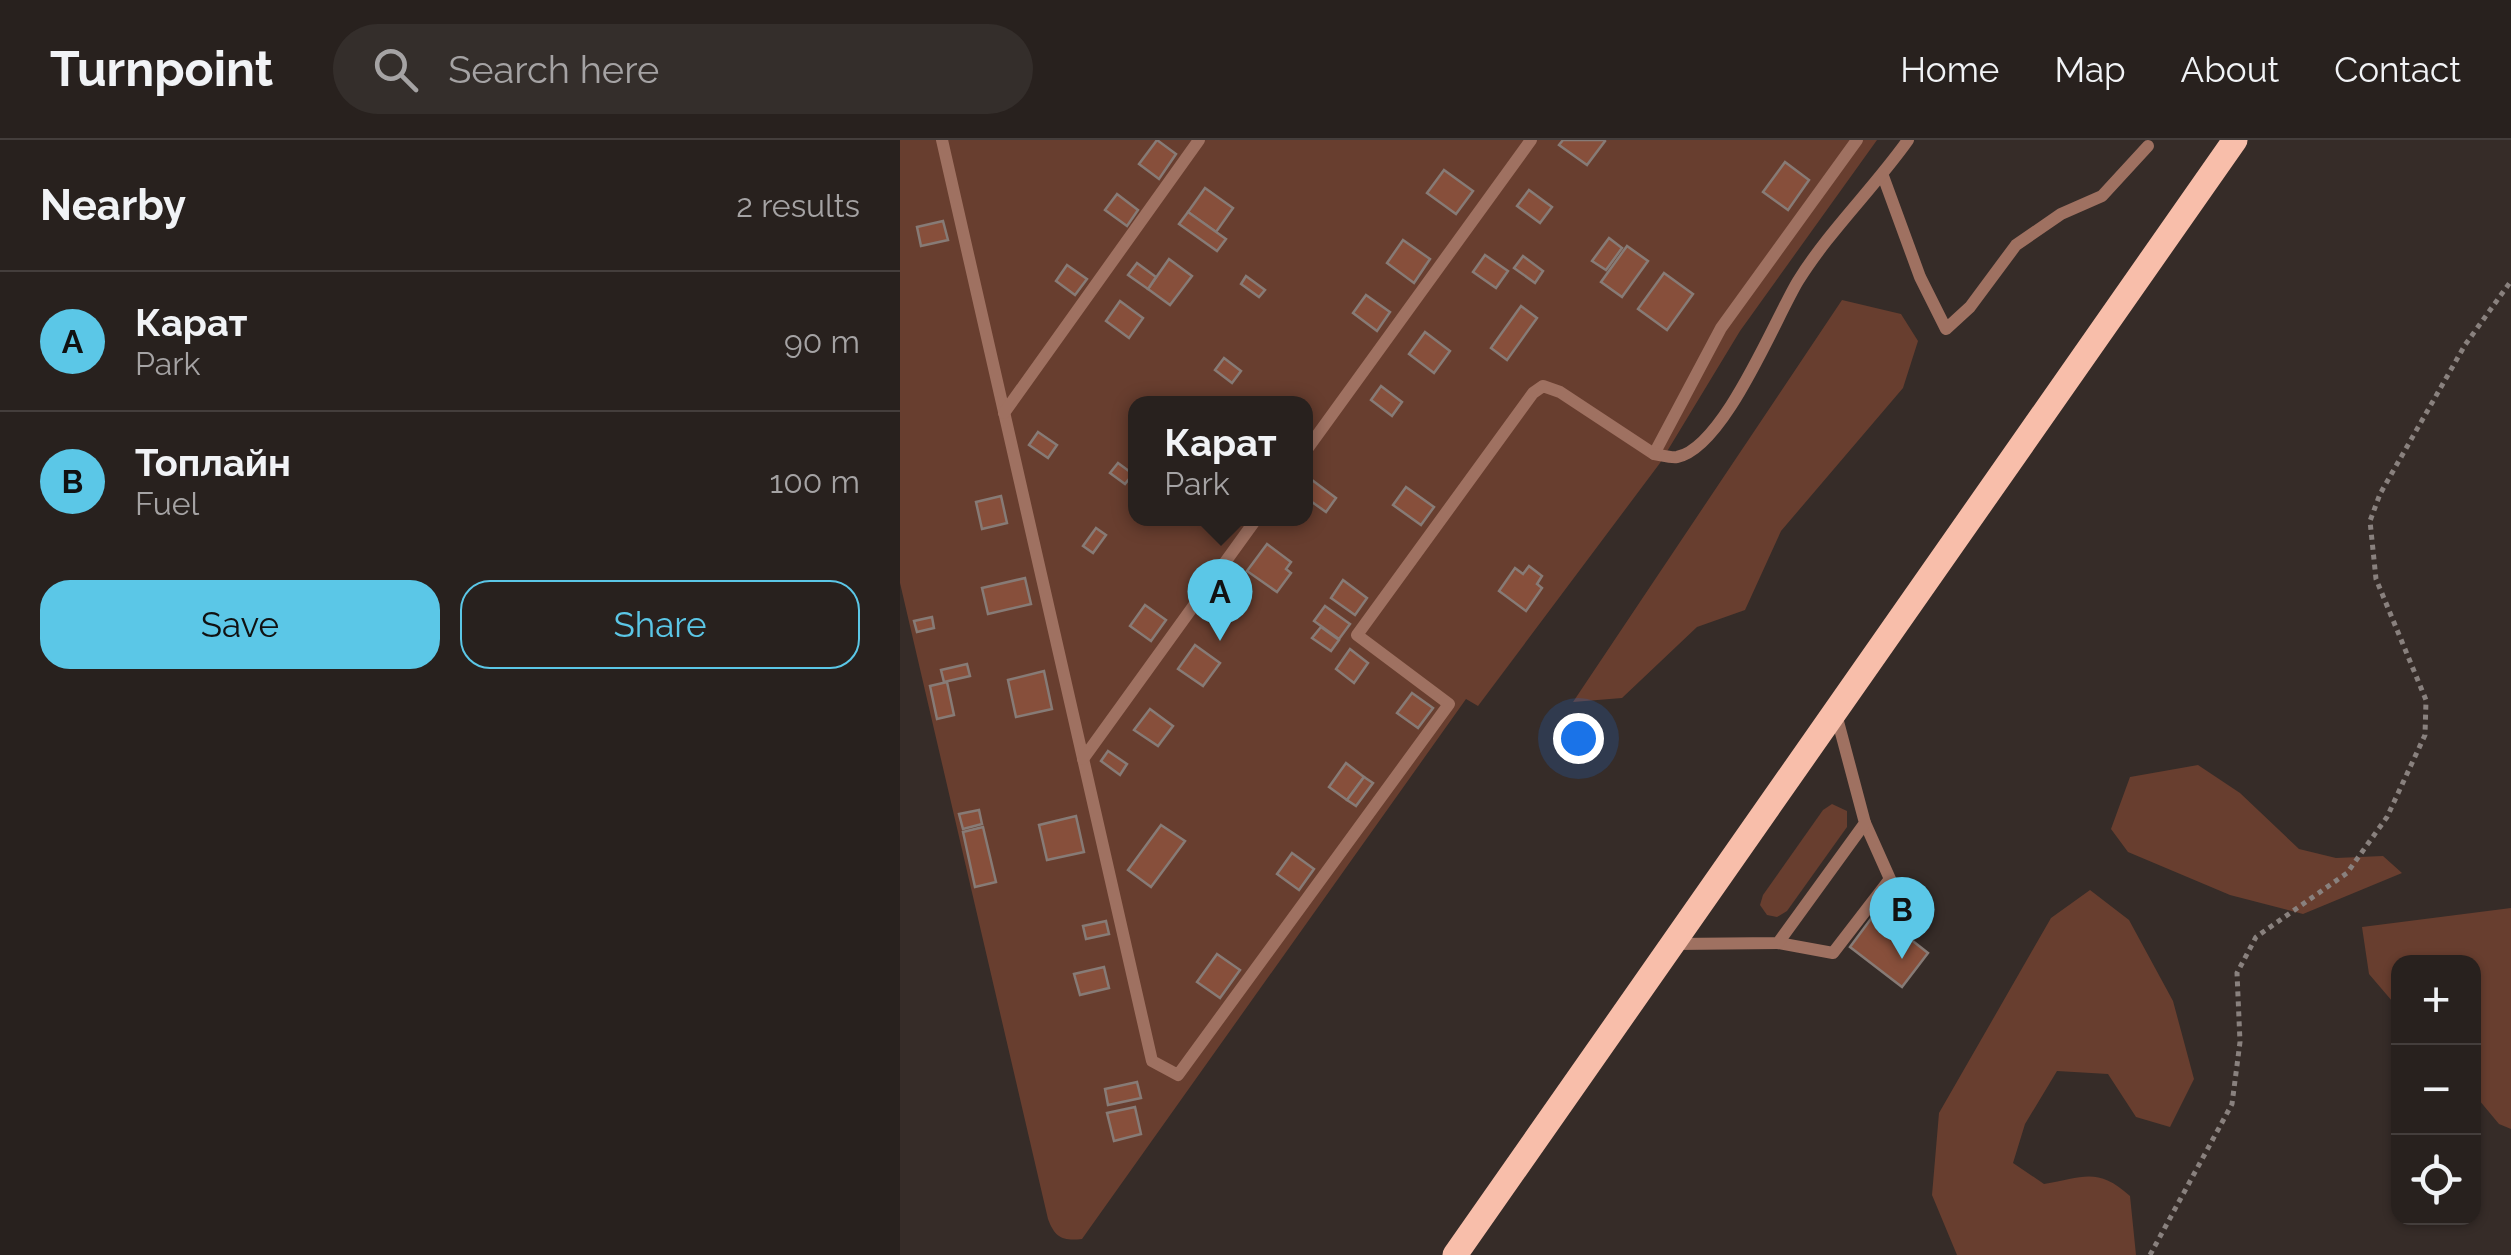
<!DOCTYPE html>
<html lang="en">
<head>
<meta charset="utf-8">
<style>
  body { margin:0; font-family:Raleway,sans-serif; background:#342e2b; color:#f1f3f6 }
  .controls { position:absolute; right:30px; bottom:30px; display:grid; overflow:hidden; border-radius:20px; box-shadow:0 2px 8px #0004 }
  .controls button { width:90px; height:90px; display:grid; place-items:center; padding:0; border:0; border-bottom:2px solid #443e3c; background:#28211e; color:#f1f3f6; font:50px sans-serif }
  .you { position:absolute; left:678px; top:598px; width:35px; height:35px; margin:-25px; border:8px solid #fff; border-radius:50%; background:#1a73e8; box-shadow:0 0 0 15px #1a73e833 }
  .badge { display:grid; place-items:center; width:65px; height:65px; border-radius:50%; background:#5bc7e7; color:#111; font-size:32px; font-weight:700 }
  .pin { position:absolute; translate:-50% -82px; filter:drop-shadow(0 2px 5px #0008) }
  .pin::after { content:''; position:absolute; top:52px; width:35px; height:30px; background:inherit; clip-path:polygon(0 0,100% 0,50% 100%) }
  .popup { position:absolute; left:228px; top:256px; width:185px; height:130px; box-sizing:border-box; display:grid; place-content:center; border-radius:20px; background:#28211e; filter:drop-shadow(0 2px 8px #0005); font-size:32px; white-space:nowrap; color:#a5a3a4 }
  .popup b { font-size:38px; color:#f1f3f6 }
  .popup::after { content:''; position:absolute; left:50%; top:100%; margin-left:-20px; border:20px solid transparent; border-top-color:#28211e }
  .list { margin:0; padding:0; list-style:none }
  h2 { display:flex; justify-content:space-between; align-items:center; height:130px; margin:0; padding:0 40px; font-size:42px }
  h2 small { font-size:32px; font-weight:400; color:#a5a3a4 }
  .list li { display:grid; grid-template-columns:65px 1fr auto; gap:30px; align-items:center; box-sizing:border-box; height:140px; padding:0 40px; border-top:2px solid #443e3c }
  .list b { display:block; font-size:38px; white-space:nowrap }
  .list p { margin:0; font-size:32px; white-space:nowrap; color:#a5a3a4 }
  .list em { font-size:32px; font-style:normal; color:#a5a3a4 }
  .actions { display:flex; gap:20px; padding:30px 40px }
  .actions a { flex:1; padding:22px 0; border:2px solid #5bc7e7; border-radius:30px; text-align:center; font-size:35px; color:#5bc7e7 }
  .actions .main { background:#5bc7e7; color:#111 }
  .icon { flex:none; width:55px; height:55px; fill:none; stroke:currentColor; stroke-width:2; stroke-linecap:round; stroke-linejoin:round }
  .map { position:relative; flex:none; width:1611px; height:1115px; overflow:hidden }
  header { display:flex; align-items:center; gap:60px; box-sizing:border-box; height:140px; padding:0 50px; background:#28211e; border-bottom:2px solid #443e3c }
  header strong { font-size:48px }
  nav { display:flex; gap:55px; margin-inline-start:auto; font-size:35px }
  .search { width:700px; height:90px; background:#342e2b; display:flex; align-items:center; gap:25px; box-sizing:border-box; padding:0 35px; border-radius:55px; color:#a5a3a4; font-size:38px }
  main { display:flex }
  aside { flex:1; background:#28211e }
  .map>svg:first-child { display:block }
  .green { fill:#683e2f; fill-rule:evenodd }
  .building { fill:#874f3b; stroke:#877b76; stroke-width:2.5 }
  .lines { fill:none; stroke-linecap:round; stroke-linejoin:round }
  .path { stroke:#89817e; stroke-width:5; stroke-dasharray:5 5; stroke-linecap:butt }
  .lane { stroke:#9f7161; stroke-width:12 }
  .primary { stroke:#f8beaa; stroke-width:25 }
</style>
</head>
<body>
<header>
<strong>Turnpoint</strong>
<div class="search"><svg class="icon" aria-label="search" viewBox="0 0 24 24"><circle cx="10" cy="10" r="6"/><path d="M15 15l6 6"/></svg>Search here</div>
<nav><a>Home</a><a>Map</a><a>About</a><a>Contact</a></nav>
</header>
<main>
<aside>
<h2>Nearby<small>2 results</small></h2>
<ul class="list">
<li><span class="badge">A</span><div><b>Карат</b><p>Park</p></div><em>90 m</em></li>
<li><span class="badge">B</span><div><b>Топлайн</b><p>Fuel</p></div><em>100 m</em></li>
</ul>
<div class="actions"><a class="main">Save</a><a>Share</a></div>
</aside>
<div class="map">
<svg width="1611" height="1115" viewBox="0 0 1611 1115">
  <rect width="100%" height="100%" fill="#362c28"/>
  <g class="green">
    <path d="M 0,0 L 977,0 L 840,191 L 760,323 L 578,566 L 566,559 L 182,1099 C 163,1101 155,1098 148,1079 L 0,443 ZM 235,264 L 405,264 L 405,378 L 235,378 Z"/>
    <polygon points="942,160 1001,174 1018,201 1003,248 881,391 845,470 797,487 722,558 673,562"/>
    <polygon points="1298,625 1340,653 1399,709 1436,718 1483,716 1502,733 1403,774 1330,755 1228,712 1211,689 1230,637"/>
    <polygon points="932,664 947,671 947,687 887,771 877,777 867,775 860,765 863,755 923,670"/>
    <path d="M 1190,750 L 1229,780 L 1273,861 L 1294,939 L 1270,987 L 1236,977 L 1208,934 L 1157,931 L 1125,984 L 1113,1023 L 1144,1044 C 1184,1037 1198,1027 1230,1056 L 1236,1115 L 1057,1115 L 1032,1055 L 1039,973 L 1151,778 Z"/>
    <polygon points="1611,768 1611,989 1599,984 1574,954 1574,822 1498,822 1498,868 1469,834 1462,787"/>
  </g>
  <g class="building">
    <polygon points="257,0 276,14 259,39 239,24"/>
    <polygon points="663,0 704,0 705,1 687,25 659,5"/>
    <polygon points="885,22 909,40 888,70 863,52"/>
    <polygon points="544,30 573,51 556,74 527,53"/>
    <polygon points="305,48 333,68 316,92 288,72"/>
    <polygon points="629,50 652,67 640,83 617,66"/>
    <polygon points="217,54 238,70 227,86 205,70"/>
    <polygon points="288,72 326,99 317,111 279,84"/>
    <polygon points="43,81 48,100 21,106 17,87"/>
    <polygon points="709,98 722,108 706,130 692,121"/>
    <polygon points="503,100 530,119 514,143 487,123"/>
    <polygon points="727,106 748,121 722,157 701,142"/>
    <polygon points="585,115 608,131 596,148 573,132"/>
    <polygon points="623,116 643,131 635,143 614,128"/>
    <polygon points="269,119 292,136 270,165 248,149"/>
    <polygon points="237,123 256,137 248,149 228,135"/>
    <polygon points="167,125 187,139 175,155 156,141"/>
    <polygon points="764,133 793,154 767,190 738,169"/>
    <polygon points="346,136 365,150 359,157 341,144"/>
    <polygon points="466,155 490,172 477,191 453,173"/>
    <polygon points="220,161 243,178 229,198 206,181"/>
    <polygon points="621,166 637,178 607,220 591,208"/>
    <polygon points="525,192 550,211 534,233 509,214"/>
    <polygon points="324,218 341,231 332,243 315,230"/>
    <polygon points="481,246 502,262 492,276 471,260"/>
    <polygon points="138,292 157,305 148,318 129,305"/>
    <polygon points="218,323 233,334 225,344 210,333"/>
    <polygon points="412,340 436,358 426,372 405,357"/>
    <polygon points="506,347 534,367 521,385 493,365"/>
    <polygon points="101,356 107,383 82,389 76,362"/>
    <polygon points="300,378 336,378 322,399"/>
    <polygon points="196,388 206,395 193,413 183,406"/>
    <polygon points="367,404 391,422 386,429 391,433 377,452 347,431"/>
    <polygon points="629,426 642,436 637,444 642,448 626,471 599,451 615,428 623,434"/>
    <polygon points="125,438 131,464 88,474 82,448"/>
    <polygon points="443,440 467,458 455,475 431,458"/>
    <polygon points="245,465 266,480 251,501 230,486"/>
    <polygon points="425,466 450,484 439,499 414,481"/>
    <polygon points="32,477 34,488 17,492 14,481"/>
    <polygon points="421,487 439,500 431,511 412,498"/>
    <polygon points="295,505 320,523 303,546 278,529"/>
    <polygon points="450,509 468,523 454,543 436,529"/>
    <polygon points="67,524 70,536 44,542 41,530"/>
    <polygon points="144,531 152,569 116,577 108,540"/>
    <polygon points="47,542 54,575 37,579 30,546"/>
    <polygon points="512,553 533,568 518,588 497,573"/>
    <polygon points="250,569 273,586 258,606 234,590"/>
    <polygon points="208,611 227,624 220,635 201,621"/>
    <polygon points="446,623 464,637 447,660 429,647"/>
    <polygon points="464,637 473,643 456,666 447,660"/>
    <polygon points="79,670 82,684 63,689 59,674"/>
    <polygon points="176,676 184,712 147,720 139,685"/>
    <polygon points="261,685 285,701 251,747 228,730"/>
    <polygon points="83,687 96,742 75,747 63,692"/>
    <polygon points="392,713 414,729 399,750 377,734"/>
    <polygon points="976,772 1028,813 1002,847 950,807"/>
    <polygon points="206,781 209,794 186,799 183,786"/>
    <polygon points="317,814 340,830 320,858 297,842"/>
    <polygon points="204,827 209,848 180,855 174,834"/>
    <polygon points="237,942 241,958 208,965 205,949"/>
    <polygon points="235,967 241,994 214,1001 207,973"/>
  </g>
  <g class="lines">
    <polyline class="path" points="1250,1115 1332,964 1340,902 1337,833 1356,797 1447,733 1487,677 1525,595 1526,560 1476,439 1470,381 1480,354 1565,205 1611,141"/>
    <g class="lane">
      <polyline points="42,0 252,921 278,935 549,564 457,495 633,253 643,246 660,252 754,314 821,188 957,0"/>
      <polyline points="983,36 1020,137 1046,189 1070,167 1116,105 1161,74 1202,56 1248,6"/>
      <polyline points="104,273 299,0"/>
      <polyline points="405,312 631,0"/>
      <path d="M 754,314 C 761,315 771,318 777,317 C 824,308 875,179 898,141 C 929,91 974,48 1008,0"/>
      <polyline points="183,619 357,378"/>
      <polyline points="878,803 933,813 990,739 965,683"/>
      <polyline points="776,804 878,803 965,683 936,574"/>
    </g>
    <polyline class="primary" points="555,1115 1335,0"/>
  </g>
</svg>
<div class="controls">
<button>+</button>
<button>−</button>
<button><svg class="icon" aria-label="locate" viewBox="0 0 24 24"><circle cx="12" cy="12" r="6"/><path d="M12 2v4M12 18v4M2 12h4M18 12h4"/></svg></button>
</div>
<div class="you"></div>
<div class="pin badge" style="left:320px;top:501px">A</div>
<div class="popup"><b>Карат</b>Park</div>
<div class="pin badge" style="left:1002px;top:819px">B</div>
</div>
</main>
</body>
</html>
